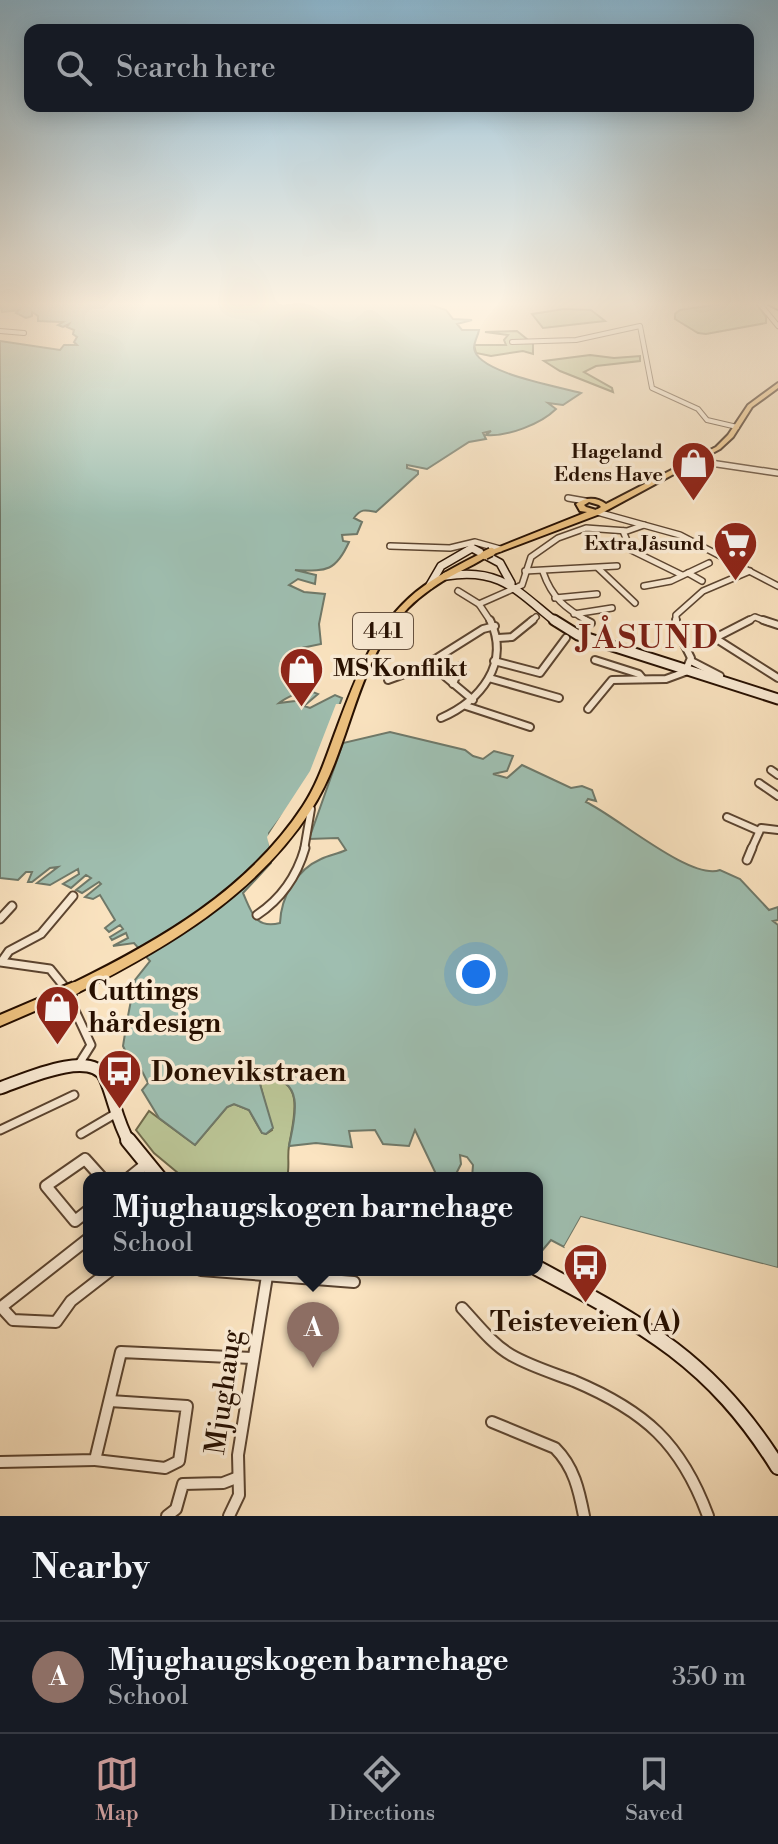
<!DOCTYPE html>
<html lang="en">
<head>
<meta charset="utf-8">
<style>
  body { margin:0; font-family:"Libre Bodoni",serif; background:#20242c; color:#f1f3f6 }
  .you { position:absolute; left:476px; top:974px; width:28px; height:28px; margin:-20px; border:6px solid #fff; border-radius:50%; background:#1a73e8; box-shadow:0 0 0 12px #1a73e833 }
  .badge { display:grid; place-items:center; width:52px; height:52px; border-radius:50%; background:#c59692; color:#fff; font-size:26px; font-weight:700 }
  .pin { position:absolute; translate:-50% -66px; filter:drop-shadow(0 2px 4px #0008) }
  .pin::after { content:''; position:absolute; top:42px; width:28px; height:24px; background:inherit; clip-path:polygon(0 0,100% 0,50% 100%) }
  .popup { position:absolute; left:83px; top:1172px; width:460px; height:104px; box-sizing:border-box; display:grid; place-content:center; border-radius:16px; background:#171b24; filter:drop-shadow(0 2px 6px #0005); font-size:26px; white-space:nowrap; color:#9ea1a6 }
  .popup b { font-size:30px; color:#f1f3f6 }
  .popup::after { content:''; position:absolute; left:50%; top:100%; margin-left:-16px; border:16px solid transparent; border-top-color:#171b24 }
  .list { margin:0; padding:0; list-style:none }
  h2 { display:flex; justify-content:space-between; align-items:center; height:104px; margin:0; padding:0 32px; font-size:34px }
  h2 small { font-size:26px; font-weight:400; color:#9ea1a6 }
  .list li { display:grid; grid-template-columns:52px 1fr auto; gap:24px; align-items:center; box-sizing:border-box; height:112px; padding:0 32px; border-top:2px solid #363941 }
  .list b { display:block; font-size:30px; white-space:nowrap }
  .list p { margin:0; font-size:26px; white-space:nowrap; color:#9ea1a6 }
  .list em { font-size:26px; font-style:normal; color:#9ea1a6 }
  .icon { flex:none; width:44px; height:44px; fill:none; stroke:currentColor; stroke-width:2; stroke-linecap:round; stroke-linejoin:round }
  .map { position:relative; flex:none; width:778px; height:1516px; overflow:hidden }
  .search { position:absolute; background:#171b24; box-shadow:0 4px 20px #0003; left:24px; right:24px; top:24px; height:88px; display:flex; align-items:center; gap:20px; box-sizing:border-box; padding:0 28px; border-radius:16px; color:#9ea1a6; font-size:30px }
  .sheet { height:216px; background:#171b24 }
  nav { display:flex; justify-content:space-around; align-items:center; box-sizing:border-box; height:112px; border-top:2px solid #363941; background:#171b24; font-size:22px; color:#9ea1a6 }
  nav a { display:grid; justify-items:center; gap:4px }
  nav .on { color:#c59692 }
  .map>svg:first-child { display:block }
  .green { fill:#bbc596; stroke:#706a4b; stroke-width:2 }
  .water { fill:#9fbfb1; stroke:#6f796a; stroke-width:2 }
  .pier { fill:#fbe4c1 }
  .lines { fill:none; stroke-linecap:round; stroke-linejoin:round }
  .street-far4-casing { stroke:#5b4430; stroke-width:6 }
  .street-far3-casing { stroke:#5b4430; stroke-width:8 }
  .street-far2-casing { stroke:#5b4430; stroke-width:10 }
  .street-far1-casing { stroke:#5b4430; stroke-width:11 }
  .street-casing { stroke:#5b4430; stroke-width:14 }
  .secondary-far3-casing { stroke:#260f00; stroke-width:10 }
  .secondary-far2-casing { stroke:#260f00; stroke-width:13 }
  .secondary-far1-casing { stroke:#260f00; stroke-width:15 }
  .secondary-casing { stroke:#260f00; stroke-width:18 }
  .primary-casing { stroke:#260f00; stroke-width:4 }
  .street-far4 { stroke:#fcedd7; stroke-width:4 }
  .street-far3 { stroke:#fcedd7; stroke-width:5 }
  .street-far2 { stroke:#fcedd7; stroke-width:6 }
  .street-far1 { stroke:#fcedd7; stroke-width:7 }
  .street { stroke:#fcedd7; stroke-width:10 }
  .secondary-far3 { stroke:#fcedd7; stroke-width:7 }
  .secondary-far2 { stroke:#fcedd7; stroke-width:9 }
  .secondary-far1 { stroke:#fcedd7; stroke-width:11 }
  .secondary { stroke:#fcedd7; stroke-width:14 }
  .primary { fill:#eec280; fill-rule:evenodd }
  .primary-bridge-far1-casing { stroke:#260f00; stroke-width:11; stroke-linecap:butt }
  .primary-bridge-casing { stroke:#260f00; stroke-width:16; stroke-linecap:butt }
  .primary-bridge-far1 { stroke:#eec280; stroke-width:8 }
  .primary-bridge { stroke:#eec280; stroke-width:12 }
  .labels { text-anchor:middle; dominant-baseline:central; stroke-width:7; stroke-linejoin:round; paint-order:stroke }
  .far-poi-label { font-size:20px; font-weight:bold; fill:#260f00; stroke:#fcedd7; text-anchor:end }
  .shield { fill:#fcedd7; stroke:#665240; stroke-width:2 }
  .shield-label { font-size:22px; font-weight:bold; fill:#260f00 }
  .poi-label { font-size:24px; font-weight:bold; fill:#260f00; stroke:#fcedd7; text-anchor:start }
  .near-poi-label { font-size:28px; font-weight:bold; fill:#260f00; stroke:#fcedd7; text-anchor:start }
  .near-street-label { font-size:28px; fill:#260f00; stroke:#fcedd7 }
  .district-label { font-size:32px; font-weight:bold; letter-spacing:2px; fill:#7a1f14; stroke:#fcedd7 }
</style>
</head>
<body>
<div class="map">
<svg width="778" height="1516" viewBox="0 0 778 1516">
  <rect width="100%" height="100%" fill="#fbe4c1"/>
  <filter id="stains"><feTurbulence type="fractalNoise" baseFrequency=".0025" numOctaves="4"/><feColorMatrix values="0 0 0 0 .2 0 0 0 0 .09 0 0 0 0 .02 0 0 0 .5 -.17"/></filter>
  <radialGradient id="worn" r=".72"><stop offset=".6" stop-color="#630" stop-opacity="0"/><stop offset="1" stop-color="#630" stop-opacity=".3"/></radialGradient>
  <g class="green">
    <polygon points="727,303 756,303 766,317 766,323 706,334 698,333 675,319 675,314 680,310"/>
    <polygon points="564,309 591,310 605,321 543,328 532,314"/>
    <polygon points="517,331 533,344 533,354 523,351 491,356 476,353 474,345 506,345 504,340 508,335 485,332"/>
    <polygon points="590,355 614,358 640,356 640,361 596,366 584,372 612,388 613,392 560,371 544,361"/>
    <path d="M 267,1078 C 307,1079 293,1121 289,1146 C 287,1157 290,1166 287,1178 L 184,1178 L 154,1153 L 136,1130 L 149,1111 L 195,1145 L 227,1107 L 234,1104 L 249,1110 L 262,1133 L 266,1134 L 272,1130 L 260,1084 Z"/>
  </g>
  <path class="water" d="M 0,303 L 425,303 L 446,310 L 453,319 L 472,320 L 457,324 L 462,330 L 479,330 C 478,336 474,342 474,348 C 476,373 561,387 581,393 L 563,405 L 548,403 L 556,409 C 541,424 507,437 486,435 L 491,431 L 483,433 L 486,439 L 469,442 L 427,469 L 407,465 L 407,468 L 418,471 L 418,474 L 376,512 C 366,510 361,508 354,518 L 362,522 L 357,534 L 342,535 L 343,541 L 349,542 C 335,573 325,571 295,570 L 316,575 L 315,584 L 298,579 L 289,585 L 304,592 L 325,594 L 319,624 L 321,644 L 292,650 L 298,659 L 296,662 L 317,667 C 317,693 295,690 279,703 L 295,701 L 313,692 L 318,694 L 304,706 L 310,708 L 335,695 L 342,698 L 313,775 L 269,833 L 271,863 L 243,893 C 252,913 255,929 280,923 C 281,897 296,870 321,859 C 329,855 338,854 346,850 L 338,838 L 309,839 L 343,743 L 390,732 L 465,750 L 473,756 L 483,759 L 494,751 L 513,756 L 507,771 L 493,774 L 507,778 L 522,765 L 571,788 L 582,786 L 592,790 L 596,801 L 588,799 L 586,802 C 616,816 691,881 720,870 L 740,879 L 769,910 L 778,907 L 778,920 L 773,921 L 778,925 L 778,1268 L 581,1217 L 564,1247 L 551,1240 L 541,1252 L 537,1250 L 537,1178 L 472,1178 L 473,1165 L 467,1157 L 460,1155 L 461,1164 L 454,1178 L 437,1176 L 415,1130 L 409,1146 L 383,1144 L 375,1130 L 349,1131 L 352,1147 L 316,1143 L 289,1146 C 294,1121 307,1079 267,1078 L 260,1084 L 273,1128 L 266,1134 L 262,1133 L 249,1110 L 234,1104 L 227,1107 L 195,1145 L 159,1118 L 142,1090 L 148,1083 L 141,1069 L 132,1065 L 123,1046 L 127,1021 L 135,980 L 150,961 L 134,943 L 113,946 L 128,938 L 126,933 L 112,940 L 110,937 L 123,929 L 120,925 L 109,932 L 105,928 L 115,920 L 100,895 L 93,899 L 85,897 L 101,884 L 99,882 L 82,893 L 76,890 L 91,878 L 86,875 L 71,888 L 63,884 L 79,874 L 78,869 L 50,885 L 37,883 L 58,867 L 50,868 L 32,882 L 28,882 L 32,872 L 26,872 L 18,880 L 0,878 L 0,341 L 60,350 L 64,345 L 77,345 L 74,342 L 77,337 L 73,334 L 74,330 L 67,327 L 69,324 L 63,327 L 58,325 L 63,322 L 38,321 L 38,316 L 32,312 L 32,316 L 26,318 L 16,313 L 19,310 L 2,312 Z"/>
  <g class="pier">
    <polygon points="336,704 345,704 317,776 273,834 277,843 271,853 267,837 310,771"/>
    <polygon points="581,1217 778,1268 778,1272 583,1222 568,1249 564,1247"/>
  </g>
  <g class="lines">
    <defs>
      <g id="street-far4">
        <polyline points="759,303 778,326"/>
        <polyline points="0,331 24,333"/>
        <polyline points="512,342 576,340 640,326 652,388 698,409 707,420 737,427"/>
      </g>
      <g id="street-far3">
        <polyline points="697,461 778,473"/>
        <polyline points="568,498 585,501"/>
        <polyline points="597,512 680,535 778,586"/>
        <polyline points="623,531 631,550 682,575"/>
        <polyline points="390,546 450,548 475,542 500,549"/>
        <polyline points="598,568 635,603"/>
        <polyline points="525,571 617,566"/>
        <path d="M 543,572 C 552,598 565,608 589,622"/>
        <polyline points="688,573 702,581"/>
        <polyline points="644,586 671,581 709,563"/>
        <polyline points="458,591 479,604"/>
        <polyline points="555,598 597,594"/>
        <polyline points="574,614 612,608"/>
        <polyline points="491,622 479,604 522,585 531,557 558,538 586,528 627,531 644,525"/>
        <polyline points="530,622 536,617"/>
        <polyline points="676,622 676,615 703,591 750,571"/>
        <polyline points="746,622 755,617 768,622"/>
      </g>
      <g id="street-far2">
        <polyline points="585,620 591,623"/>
        <polyline points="763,620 778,625"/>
        <polyline points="498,638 512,637 533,620"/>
        <polyline points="715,638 778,678"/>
        <polyline points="715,638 750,620"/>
        <polyline points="595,660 639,674 643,679"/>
        <polyline points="494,661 540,673 566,638"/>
        <polyline points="691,661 720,676"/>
        <polyline points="436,669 473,700"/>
        <polyline points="489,678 559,698"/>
        <polyline points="388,680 421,668 483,629 495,626"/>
        <polyline points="453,684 460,666"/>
        <polyline points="466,706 530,727"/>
        <polyline points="588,709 612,680 666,679 685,672 691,658 677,630 676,620"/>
        <path d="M 441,718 C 480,701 511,664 490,620"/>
        <polyline points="771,770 778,775"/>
        <polyline points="759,783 778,796"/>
        <polyline points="727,817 759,831"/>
        <polyline points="304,850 311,809"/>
        <polyline points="751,850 761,828 778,830"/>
      </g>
      <g id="street-far1">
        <polyline points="747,860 752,848"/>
        <path d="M 257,915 C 281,899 297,876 305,848"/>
        <polyline points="0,919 12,906"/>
        <polyline points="2,961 9,951 41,934 73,896"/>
        <polyline points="0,962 50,969 63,985 91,1045 79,1064"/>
        <polyline points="0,1130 74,1095"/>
        <polyline points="81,1134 115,1114"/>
      </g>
      <g id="street">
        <polyline points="129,1178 145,1165"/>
        <polyline points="89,1210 75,1221 46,1186 85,1159 102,1178"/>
        <polyline points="201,1270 354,1282"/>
        <polyline points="1,1307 13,1320 56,1322 71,1301 111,1270"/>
        <polyline points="0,1308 88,1239"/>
        <path d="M 462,1308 C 477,1324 492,1344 511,1355 C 530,1366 553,1373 574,1381 C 645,1411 681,1443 708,1516"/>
        <path d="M 492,1422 L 555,1448 C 574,1467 579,1490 584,1516"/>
        <polyline points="95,1460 165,1468 179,1461 187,1406 110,1401"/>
        <polyline points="0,1462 95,1460 121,1352 252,1358"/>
        <polyline points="167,1516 176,1509 183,1484 223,1483 236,1478"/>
        <polyline points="229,1516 239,1495 238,1455 268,1270"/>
      </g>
      <g id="secondary-far3">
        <path d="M 446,576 C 500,567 517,591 556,622"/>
        <polyline points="430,585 441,566 472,548 500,563 511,583"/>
      </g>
      <polyline id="secondary-far2" points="554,620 578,635 778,699"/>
      <path id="secondary-far1" d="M 0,1088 C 21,1081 91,1048 105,1078 C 114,1099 117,1122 129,1142"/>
      <g id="secondary">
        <polyline points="128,1140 159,1178"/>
        <path d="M 537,1268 C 644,1325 712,1361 778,1467"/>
      </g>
      <g id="primary">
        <polygon points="768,303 778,305 778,309 768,304"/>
        <path d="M 778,383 L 778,388 L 752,407 L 733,437 L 720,449 L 600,514 L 494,554 L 491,554 L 487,552 L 587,512 L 580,511 L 576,504 C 585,497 597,497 606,504 L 716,447 L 728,435 L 748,405 ZM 589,502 L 599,505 L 601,507 L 596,510 L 586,507 L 584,505 Z"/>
        <path d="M 482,553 L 488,553 L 489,555 C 479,562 468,567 457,573 C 440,582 422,594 408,608 C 354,663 352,747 311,810 C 256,895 168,947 79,992 L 75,993 L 71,992 L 69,988 L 71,984 C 159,941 248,890 303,806 C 319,782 327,754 337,728 C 357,675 376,620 424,586 C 442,573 462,563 482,553 Z"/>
        <polygon points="63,988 67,989 69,993 67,997 0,1026 0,1015"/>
      </g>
    </defs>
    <use href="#street-far4" class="street-far4-casing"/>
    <use href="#street-far3" class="street-far3-casing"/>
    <use href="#street-far2" class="street-far2-casing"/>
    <use href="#street-far1" class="street-far1-casing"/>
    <use href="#street" class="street-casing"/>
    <use href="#secondary-far3" class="secondary-far3-casing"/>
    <use href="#secondary-far2" class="secondary-far2-casing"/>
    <use href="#secondary-far1" class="secondary-far1-casing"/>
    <use href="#secondary" class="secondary-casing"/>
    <use href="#primary" class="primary-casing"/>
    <use href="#street-far4" class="street-far4"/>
    <use href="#street-far3" class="street-far3"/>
    <use href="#street-far2" class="street-far2"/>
    <use href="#street-far1" class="street-far1"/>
    <use href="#street" class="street"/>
    <use href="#secondary-far3" class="secondary-far3"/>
    <use href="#secondary-far2" class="secondary-far2"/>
    <use href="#secondary-far1" class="secondary-far1"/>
    <use href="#secondary" class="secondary"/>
    <use href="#primary" class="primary"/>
    <defs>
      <polyline id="primary-bridge-far1" points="485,555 491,552"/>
      <polyline id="primary-bridge" points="63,993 75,988"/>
    </defs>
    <use href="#primary-bridge-far1" class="primary-bridge-far1-casing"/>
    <use href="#primary-bridge" class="primary-bridge-casing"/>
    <use href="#primary-bridge-far1" class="primary-bridge-far1"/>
    <use href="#primary-bridge" class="primary-bridge"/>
  </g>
  <linearGradient id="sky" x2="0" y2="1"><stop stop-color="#8bb8d2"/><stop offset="0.59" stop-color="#fdf3e3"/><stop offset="1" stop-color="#fdf3e3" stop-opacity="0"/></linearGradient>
  <rect width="778" height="515" fill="url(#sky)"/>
  <defs>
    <symbol id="shop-pin" viewBox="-11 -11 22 30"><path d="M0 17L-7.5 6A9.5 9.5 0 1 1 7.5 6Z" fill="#8f2418" stroke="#fcedd7"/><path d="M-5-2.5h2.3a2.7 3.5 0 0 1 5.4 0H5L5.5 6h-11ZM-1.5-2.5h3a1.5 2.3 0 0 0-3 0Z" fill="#fff"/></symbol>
    <symbol id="supermarket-pin" viewBox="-11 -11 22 30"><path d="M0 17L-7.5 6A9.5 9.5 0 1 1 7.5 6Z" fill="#8f2418" stroke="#fcedd7"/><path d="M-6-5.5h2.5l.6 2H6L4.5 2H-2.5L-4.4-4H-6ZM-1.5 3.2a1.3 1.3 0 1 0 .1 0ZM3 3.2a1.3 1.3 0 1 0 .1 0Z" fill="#fff"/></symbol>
    <symbol id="bus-pin" viewBox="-11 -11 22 30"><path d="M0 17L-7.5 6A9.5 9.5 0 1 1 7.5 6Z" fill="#8f2418" stroke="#fcedd7"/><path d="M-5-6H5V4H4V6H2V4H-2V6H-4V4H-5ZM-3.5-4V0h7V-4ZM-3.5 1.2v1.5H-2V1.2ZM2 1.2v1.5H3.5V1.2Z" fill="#fff"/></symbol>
  </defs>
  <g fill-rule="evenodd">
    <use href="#shop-pin" x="668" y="438" width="51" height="69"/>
    <use href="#supermarket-pin" x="710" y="518" width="51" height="69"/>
    <use href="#shop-pin" x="276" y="644" width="51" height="69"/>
    <use href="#shop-pin" x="32" y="982" width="51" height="69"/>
    <use href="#bus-pin" x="94" y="1046" width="51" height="69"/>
    <use href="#bus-pin" x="560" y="1240" width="51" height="69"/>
  </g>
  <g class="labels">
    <g class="far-poi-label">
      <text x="663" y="452">Hageland<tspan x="663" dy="23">Edens Have</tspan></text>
      <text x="705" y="544">Extra Jåsund</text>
    </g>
    <rect class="shield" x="353" y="613" width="60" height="36" rx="6"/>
    <g class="shield-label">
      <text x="383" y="631">441</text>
    </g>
    <g class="poi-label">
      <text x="333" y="669">MS Konflikt</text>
    </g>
    <g class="near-poi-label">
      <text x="88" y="991">Cuttings<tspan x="88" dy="32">hårdesign</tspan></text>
      <text x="151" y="1072">Donevikstraen</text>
      <text x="585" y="1322" text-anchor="middle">Teisteveien (A)</text>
    </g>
    <g class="near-street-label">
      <text transform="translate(224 1392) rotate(-82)">Mjughaug</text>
    </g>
    <g class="district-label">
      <text x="649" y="638">JÅSUND</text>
    </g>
  </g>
  <rect width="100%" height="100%" filter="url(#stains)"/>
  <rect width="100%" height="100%" fill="url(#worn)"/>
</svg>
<div class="you"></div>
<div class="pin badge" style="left:313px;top:1368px;background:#8d6e63">A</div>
<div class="popup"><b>Mjughaugskogen barnehage</b>School</div>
<div class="search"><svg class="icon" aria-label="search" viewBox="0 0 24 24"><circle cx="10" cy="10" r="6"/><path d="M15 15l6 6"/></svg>Search here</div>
</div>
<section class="sheet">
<h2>Nearby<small></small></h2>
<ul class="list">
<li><span class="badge" style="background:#8d6e63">A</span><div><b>Mjughaugskogen barnehage</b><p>School</p></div><em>350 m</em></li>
</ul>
</section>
<nav>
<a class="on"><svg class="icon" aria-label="map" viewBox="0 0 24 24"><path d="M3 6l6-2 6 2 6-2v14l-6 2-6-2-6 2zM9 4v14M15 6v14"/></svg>Map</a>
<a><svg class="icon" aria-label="directions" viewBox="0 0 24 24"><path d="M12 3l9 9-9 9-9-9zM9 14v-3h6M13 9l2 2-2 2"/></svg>Directions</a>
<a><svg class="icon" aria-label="saved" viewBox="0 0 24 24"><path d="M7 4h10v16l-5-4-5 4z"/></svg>Saved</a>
</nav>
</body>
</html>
